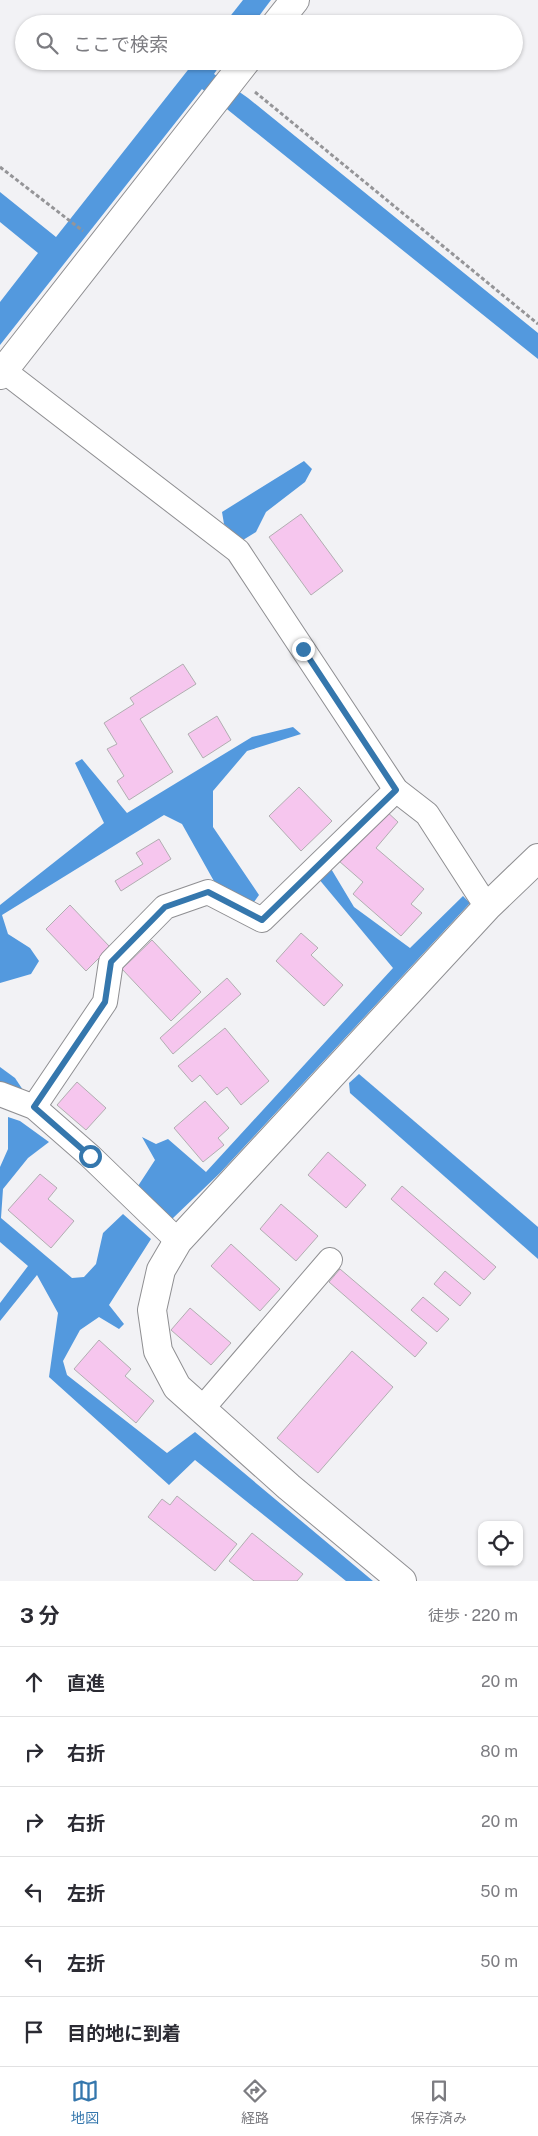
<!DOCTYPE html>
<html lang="ja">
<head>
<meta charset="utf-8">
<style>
  body { margin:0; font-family:"Public Sans","Noto Sans JP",sans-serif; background:#f7f7f7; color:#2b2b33 }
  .controls { position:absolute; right:15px; bottom:15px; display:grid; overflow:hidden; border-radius:10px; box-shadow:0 1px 4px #0004 }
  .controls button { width:45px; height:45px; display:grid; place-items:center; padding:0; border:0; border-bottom:1px solid #e1e1e2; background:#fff; color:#2b2b33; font:25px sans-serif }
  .stop { position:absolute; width:15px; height:15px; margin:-11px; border:4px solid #3577ad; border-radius:50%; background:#fff }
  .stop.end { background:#3577ad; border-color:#fff; box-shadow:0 1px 5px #0008 }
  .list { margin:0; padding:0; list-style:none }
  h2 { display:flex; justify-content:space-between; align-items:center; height:65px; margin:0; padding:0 20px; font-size:21px }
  h2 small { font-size:16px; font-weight:400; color:#7c7c81 }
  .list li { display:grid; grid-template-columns:32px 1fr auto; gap:15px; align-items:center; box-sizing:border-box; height:70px; padding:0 20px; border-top:1px solid #e1e1e2 }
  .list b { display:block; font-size:19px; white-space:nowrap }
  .list em { font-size:16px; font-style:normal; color:#7c7c81 }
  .icon { flex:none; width:28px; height:28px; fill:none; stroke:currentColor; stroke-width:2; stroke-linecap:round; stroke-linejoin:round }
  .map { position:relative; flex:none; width:538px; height:1581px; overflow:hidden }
  .search { position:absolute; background:#fff; box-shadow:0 1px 4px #0004; left:15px; right:15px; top:15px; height:55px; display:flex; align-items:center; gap:12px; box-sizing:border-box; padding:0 18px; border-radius:28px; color:#7c7c81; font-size:19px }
  .sheet { height:485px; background:#fff }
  nav { display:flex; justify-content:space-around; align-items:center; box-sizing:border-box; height:70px; border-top:1px solid #e1e1e2; background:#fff; font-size:14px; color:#7c7c81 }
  nav a { display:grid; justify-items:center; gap:2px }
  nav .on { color:#3577ad }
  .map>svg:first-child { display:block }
  .water { fill:#5399de }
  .building { fill:#f6c6ee; stroke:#b1aeb1 }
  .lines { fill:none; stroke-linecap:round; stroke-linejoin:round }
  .minor-casing { stroke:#8f8f92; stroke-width:26 }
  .tertiary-casing { stroke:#8f8f92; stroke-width:30 }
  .path { stroke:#959598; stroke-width:3; stroke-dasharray:4 2.5; stroke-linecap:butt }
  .minor { stroke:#fff; stroke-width:24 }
  .tertiary { stroke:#fff; stroke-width:28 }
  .route { stroke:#3577ad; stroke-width:6 }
</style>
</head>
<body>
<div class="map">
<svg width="538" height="1581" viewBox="0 0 538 1581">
  <rect width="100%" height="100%" fill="#f2f2f5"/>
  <g class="water">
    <polygon points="243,0 271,0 253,24 224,24"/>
    <polygon points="195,61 223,61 214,74 248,98 538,333 538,359 202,89 0,345 0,302 38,253 0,222 0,192 56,237"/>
    <polygon points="304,461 312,469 305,482 266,512 256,532 243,540 224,524 222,512"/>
    <polygon points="293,727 301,734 247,751 213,791 213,827 259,895 254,902 215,883 182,824 164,815 2,915 8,934 30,948 39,961 31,974 0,983 0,905 104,823 75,763 82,759 127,813 252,737"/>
    <polygon points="330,867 354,907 410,948 463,896 470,903 220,1173 172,1219 138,1186 155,1160 142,1137 156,1144 168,1139 206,1172 393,968 318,878"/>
    <polygon points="0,1067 15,1078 25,1093 0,1085"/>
    <polygon points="359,1074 538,1227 538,1259 350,1093 349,1083"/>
    <polygon points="8,1117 20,1121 49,1142 28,1158 3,1189 1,1218 72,1278 84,1277 96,1264 103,1233 123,1214 151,1239 109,1305 124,1324 119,1329 99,1317 80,1330 63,1361 67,1375 167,1453 195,1432 373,1581 346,1581 195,1460 169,1485 49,1377 58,1313 37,1275 0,1321 0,1303 28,1266 0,1242 0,1167 8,1149"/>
  </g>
  <g class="building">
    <polygon points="301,514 343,571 311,595 269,537"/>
    <polygon points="183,664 196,684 140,719 173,772 129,800 117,781 124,776 107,749 117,744 104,723 134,704 130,698"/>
    <polygon points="217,716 231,740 203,758 188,734"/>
    <polygon points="299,787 332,821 301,851 269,816"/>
    <polygon points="384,809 398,822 376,848 424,889 411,904 422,913 401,936 353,894 363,882 339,861"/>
    <polygon points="159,839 171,859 121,891 115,881 143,864 136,853"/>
    <polygon points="70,905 110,947 86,971 46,929"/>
    <polygon points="301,933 318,948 311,955 343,985 324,1006 276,961"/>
    <polygon points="152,940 201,992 171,1021 122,969"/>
    <polygon points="227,978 241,994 173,1054 160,1038"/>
    <polygon points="225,1028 269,1081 241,1105 227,1087 217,1095 200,1075 192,1082 178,1066"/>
    <polygon points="77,1082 106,1108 86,1130 57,1105"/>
    <polygon points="205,1101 229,1128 218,1138 224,1145 203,1162 174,1128"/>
    <polygon points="328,1152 366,1185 346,1208 308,1175"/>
    <polygon points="40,1174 57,1188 48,1199 74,1221 51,1248 8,1210"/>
    <polygon points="402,1186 496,1267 484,1280 391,1199"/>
    <polygon points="281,1204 318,1236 296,1261 260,1229"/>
    <polygon points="231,1244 280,1289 260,1311 211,1266"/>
    <polygon points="340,1269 427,1343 415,1357 329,1282"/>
    <polygon points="445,1271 471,1293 460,1306 434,1284"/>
    <polygon points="423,1297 449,1319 437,1332 411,1310"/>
    <polygon points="190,1308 231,1343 211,1365 171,1330"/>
    <polygon points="99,1340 131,1369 125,1376 154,1401 136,1423 74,1369"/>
    <polygon points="352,1351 393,1387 318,1473 277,1438"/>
    <polygon points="177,1496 237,1544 215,1571 148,1517 162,1499 170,1505"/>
    <polygon points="252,1533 303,1574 297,1581 254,1581 229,1561"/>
  </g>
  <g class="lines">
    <defs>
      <g id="minor">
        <polyline points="4,371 238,551 396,790 427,814 487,907"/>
        <polyline points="0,1094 34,1107 90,1156 178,1241"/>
        <polyline points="34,1107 105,1002 111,962 165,907 208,892 262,920 396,790"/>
        <polyline points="201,1410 330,1260"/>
      </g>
      <g id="tertiary">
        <polyline points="276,24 295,0"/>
        <polyline points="0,375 246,61"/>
        <polyline points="402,1581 289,1487 177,1387 158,1351 152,1310 161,1270 178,1241 487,907 538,858"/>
      </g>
    </defs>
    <use href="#minor" class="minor-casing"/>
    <use href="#tertiary" class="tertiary-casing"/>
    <g class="path">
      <polyline points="255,92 538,324"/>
      <polyline points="0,167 83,231"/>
    </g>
    <use href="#minor" class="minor"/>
    <use href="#tertiary" class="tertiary"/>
  </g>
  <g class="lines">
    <polyline class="route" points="90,1156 34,1107 105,1002 111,962 165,907 208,892 262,920 396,790 303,649"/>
  </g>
</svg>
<div class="controls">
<button><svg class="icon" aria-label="locate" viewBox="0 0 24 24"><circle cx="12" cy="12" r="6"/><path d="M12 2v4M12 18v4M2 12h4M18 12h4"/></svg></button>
</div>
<div class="stop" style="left:90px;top:1156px"></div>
<div class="stop end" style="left:303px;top:649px"></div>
<div class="search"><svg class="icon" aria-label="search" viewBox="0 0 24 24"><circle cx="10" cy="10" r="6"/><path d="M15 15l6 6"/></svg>ここで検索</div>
</div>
<section class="sheet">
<h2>3 分<small>徒歩 · 220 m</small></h2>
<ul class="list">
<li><svg class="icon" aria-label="ahead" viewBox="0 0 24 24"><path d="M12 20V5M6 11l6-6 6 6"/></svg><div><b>直進</b></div><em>20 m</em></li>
<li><svg class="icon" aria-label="right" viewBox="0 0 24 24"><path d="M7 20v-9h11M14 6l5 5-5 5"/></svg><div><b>右折</b></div><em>80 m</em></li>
<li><svg class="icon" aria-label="right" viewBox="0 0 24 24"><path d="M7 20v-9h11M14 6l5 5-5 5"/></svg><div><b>右折</b></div><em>20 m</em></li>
<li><svg class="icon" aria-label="left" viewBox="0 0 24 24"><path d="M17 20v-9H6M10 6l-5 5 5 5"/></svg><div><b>左折</b></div><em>50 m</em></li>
<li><svg class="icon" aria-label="left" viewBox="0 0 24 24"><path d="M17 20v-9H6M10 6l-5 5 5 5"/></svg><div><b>左折</b></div><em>50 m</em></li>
<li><svg class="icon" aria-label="arrive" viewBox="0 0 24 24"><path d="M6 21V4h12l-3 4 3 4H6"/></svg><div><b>目的地に到着</b></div></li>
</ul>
</section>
<nav>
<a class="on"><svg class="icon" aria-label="map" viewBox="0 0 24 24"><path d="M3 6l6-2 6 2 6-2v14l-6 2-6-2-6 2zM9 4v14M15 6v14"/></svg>地図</a>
<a><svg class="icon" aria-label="directions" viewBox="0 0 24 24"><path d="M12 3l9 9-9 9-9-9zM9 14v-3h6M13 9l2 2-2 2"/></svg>経路</a>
<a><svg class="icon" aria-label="saved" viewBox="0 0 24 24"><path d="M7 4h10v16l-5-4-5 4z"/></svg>保存済み</a>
</nav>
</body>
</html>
